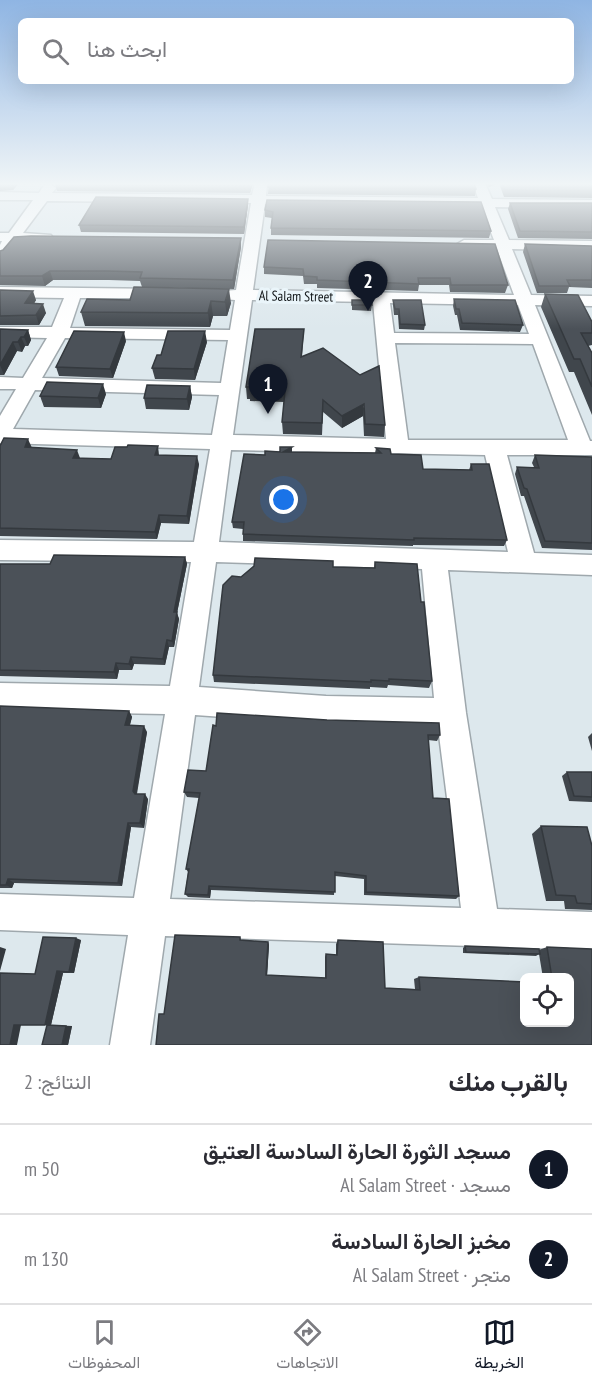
<!DOCTYPE html>
<html lang="ar">
<head>
<meta charset="utf-8">
<style>
  body { margin:0; font-family:"PT Sans Narrow",Vazirmatn,sans-serif; background:#f7f7f7; color:#2b2b33; direction:rtl }
  .controls { position:absolute; right:18px; bottom:18px; display:grid; overflow:hidden; border-radius:9px; box-shadow:0 6px 24px #0002 }
  .controls button { width:54px; height:54px; display:grid; place-items:center; padding:0; border:0; border-bottom:2px solid #e1e1e2; background:#fff; color:#2b2b33; font:30px sans-serif }
  .you { position:absolute; left:284px; top:500px; width:21px; height:21px; margin:-15px; border:4px solid #fff; border-radius:50%; background:#1a73e8; box-shadow:0 0 0 9px #1a73e833 }
  .badge { display:grid; place-items:center; width:39px; height:39px; border-radius:50%; background:#111827; color:#fff; font-size:20px; font-weight:700 }
  .pin { position:absolute; translate:-50% -50px; filter:drop-shadow(0 2px 3px #0008) }
  .pin::after { content:''; position:absolute; top:32px; width:21px; height:18px; background:inherit; clip-path:polygon(0 0,100% 0,50% 100%) }
  .list { margin:0; padding:0; list-style:none }
  h2 { display:flex; justify-content:space-between; align-items:center; height:78px; margin:0; padding:0 24px; font-size:26px }
  h2 small { font-size:20px; font-weight:400; color:#7c7c81 }
  .list li { display:grid; grid-template-columns:39px 1fr auto; gap:18px; align-items:center; box-sizing:border-box; height:90px; padding:0 24px; border-top:2px solid #e1e1e2 }
  .list b { display:block; font-size:22px; white-space:nowrap }
  .list p { margin:0; font-size:20px; white-space:nowrap; color:#7c7c81 }
  .list em { font-size:20px; font-style:normal; color:#7c7c81 }
  .icon { flex:none; width:33px; height:33px; fill:none; stroke:currentColor; stroke-width:2; stroke-linecap:round; stroke-linejoin:round }
  .map { position:relative; flex:none; width:592px; height:1045px; overflow:hidden; direction:ltr }
  .search { position:absolute; background:#fff; box-shadow:0 6px 24px #0002; left:18px; right:18px; top:18px; height:66px; display:flex; align-items:center; gap:15px; box-sizing:border-box; padding:0 21px; border-radius:9px; color:#7c7c81; font-size:22px }
  .sheet { height:258px; background:#fff }
  nav { display:flex; justify-content:space-around; align-items:center; box-sizing:border-box; height:84px; border-top:2px solid #e1e1e2; background:#fff; font-size:16px; color:#7c7c81 }
  nav a { display:grid; justify-items:center; gap:3px }
  nav .on { color:#111827 }
  .map>svg:first-child { display:block }
  .lines { fill:none; stroke-linecap:round; stroke-linejoin:round }
  .minor-casing { stroke:#9fa8ad; stroke-width:3 }
  .minor { fill:#fff; fill-rule:evenodd }
  .wall { fill:#40464c }
  .shaded-wall { fill:#34393e }
  .building { fill:#4b5158; stroke:#34393e; stroke-width:1.5 }
  .labels { text-anchor:middle; dominant-baseline:central; stroke-width:6; stroke-linejoin:round; paint-order:stroke }
  .far-street-label { font-size:14px; fill:#101416; stroke:#eaf5fa }
</style>
</head>
<body>
<div class="map">
<svg width="592" height="1045" viewBox="0 0 592 1045">
  <rect width="100%" height="100%" fill="#dde8ed"/>
  <g class="lines">
    <defs>
      <path id="minor" d="M 255,183 L 267,183 L 266,196 L 478,198 L 473,183 L 485,183 L 492,199 L 592,200 L 592,208 L 495,207 L 509,240 L 592,241 L 592,251 L 512,249 L 531,295 L 592,296 L 592,306 L 535,305 L 590,441 L 592,441 L 592,455 L 507,455 L 534,553 L 592,555 L 592,575 L 448,570 L 466,713 L 497,909 L 592,912 L 592,950 L 165,936 L 150,1045 L 110,1045 L 128,935 L 0,930 L 0,894 L 134,898 L 165,714 L 0,711 L 0,683 L 170,686 L 191,562 L 0,560 L 0,540 L 194,542 L 210,449 L 0,443 L 0,416 L 16,389 L 0,389 L 0,377 L 23,378 L 47,338 L 0,337 L 0,327 L 52,327 L 64,298 L 0,297 L 0,287 L 164,289 L 170,290 L 172,294 L 170,298 L 80,298 L 70,328 L 230,330 L 235,300 L 222,299 L 220,295 L 222,291 L 236,290 L 251,203 L 47,201 L 23,233 L 51,235 L 53,238 L 51,241 L 17,242 L 5,258 L 0,260 L 0,245 L 2,241 L 0,241 L 0,233 L 9,233 L 33,200 L 0,200 L 0,192 L 39,193 L 44,185 L 49,184 L 56,188 L 52,193 L 252,195 ZM 265,204 L 481,207 L 494,240 L 464,240 L 457,244 L 464,248 L 497,249 L 514,295 L 253,290 ZM 252,300 L 373,302 L 386,439 L 233,435 ZM 390,303 L 518,305 L 529,334 L 394,333 ZM 65,338 L 228,340 L 221,383 L 42,378 ZM 395,343 L 533,344 L 568,440 L 408,440 ZM 35,390 L 219,395 L 212,435 L 13,429 ZM 231,450 L 485,455 L 508,552 L 219,542 ZM 216,562 L 422,569 L 434,698 L 326,696 L 199,687 ZM 195,715 L 326,724 L 438,727 L 461,908 L 170,899 Z"/>
    </defs>
    <use href="#minor" class="minor-casing"/>
    <use href="#minor" class="minor"/>
  </g>
  <g class="wall">
    <polygon points="0,183 19,183 13,190 0,191"/>
    <polygon points="55,183 253,183 250,193 57,191"/>
    <polygon points="269,183 476,189 475,196 268,194"/>
    <polygon points="486,183 592,183 592,198 504,197 499,183 489,187"/>
    <polygon points="510,203 592,203 592,239 518,238 508,209"/>
    <polygon points="248,205 244,234 81,232 79,225"/>
    <polygon points="265,210 491,231 489,238 271,235 271,228 272,218 265,217"/>
    <polygon points="241,238 241,247 234,289 142,287 140,281 109,280 53,280 45,286 0,285 0,251"/>
    <polygon points="268,240 508,285 505,293 450,292 449,285 419,285 418,291 317,288 317,284 304,284 303,276 264,274 264,267"/>
    <polygon points="525,244 592,246 592,288 569,287 567,293 537,293 523,252"/>
    <polygon points="134,287 231,303 227,316 213,316 210,327 85,326 81,312 130,300"/>
    <polygon points="0,290 36,300 34,303 46,313 39,325 0,325"/>
    <polygon points="545,294 592,322 592,345 588,346 592,353 592,415 574,372 569,372 541,307"/>
    <polygon points="454,299 523,325 520,332 460,330 457,315 455,315 453,306"/>
    <polygon points="352,300 372,305 371,311 352,310"/>
    <polygon points="393,300 425,325 424,330 399,329 398,315 394,315 393,305"/>
    <polygon points="0,329 28,330 31,340 28,346 25,346 22,352 17,351 4,375 0,375"/>
    <polygon points="304,329 302,357 385,425 384,437 364,436 363,416 342,428 323,412 322,435 283,434 282,422 284,402 250,401 250,399 247,399 246,387"/>
    <polygon points="126,341 113,378 59,376 56,367"/>
    <polygon points="207,342 195,380 155,379 152,368 161,355"/>
    <polygon points="190,386 192,397 189,410 146,409 144,398"/>
    <polygon points="106,394 101,408 44,407 40,396"/>
    <polygon points="0,446 32,448 80,458 111,459 159,455 199,464 189,524 161,523 157,539 0,536"/>
    <polygon points="376,448 391,454 423,469 469,470 471,464 507,540 504,546 413,545 413,546 243,541 243,529 233,528 232,522 265,455 280,452 375,453"/>
    <polygon points="535,455 592,457 592,550 542,548 524,496 521,496 515,474 517,467 534,467 532,463"/>
    <polygon points="185,557 187,564 177,613 179,619 174,647 169,647 165,665 134,664 132,670 119,670 117,679 0,676 0,564 50,564"/>
    <polygon points="375,562 421,602 432,681 429,688 388,685 387,688 370,687 370,689 214,682 213,675 241,577 333,567 374,568"/>
    <polygon points="0,706 129,711 132,717 130,725 147,732 137,794 148,799 144,828 131,827 122,886 14,883 12,888 0,888"/>
    <polygon points="213,725 440,735 437,741 428,740 433,798 459,896 456,899 364,895 364,879 335,876 334,895 211,890 210,898 188,897 185,894 188,872 186,869 199,798 187,797 184,792 206,771"/>
    <polygon points="592,733 592,751 588,737"/>
    <polygon points="567,772 592,772 592,802 569,801 562,776"/>
    <polygon points="541,826 592,846 592,910 565,909 564,901 546,901 532,834"/>
    <polygon points="175,935 240,937 241,940 268,942 269,945 267,975 325,978 325,957 326,954 336,955 336,944 338,940 383,942 385,988 415,989 414,979 419,977 525,982 525,1023 570,1023 570,978 543,978 539,954 536,956 463,953 463,948 465,946 539,949 539,950 547,947 592,949 592,1045 156,1045 159,1014 164,1014"/>
    <polygon points="81,940 74,973 63,973 51,1025 72,1026 68,1045 42,1045 47,1025 21,1025 0,1045 35,974"/>
  </g>
  <g class="shaded-wall">
    <polygon points="11,183 19,183 13,190"/>
    <polygon points="251,183 253,183 250,193 250,186"/>
    <polygon points="490,183 499,183 489,187"/>
    <polygon points="248,199 248,205 244,234 244,227"/>
    <polygon points="241,238 241,247 234,289 233,280"/>
    <polygon points="50,271 53,280 45,286 42,276"/>
    <polygon points="229,289 231,303 227,316 225,302"/>
    <polygon points="33,291 36,300 29,313 25,303"/>
    <polygon points="211,301 213,316 210,327 208,313"/>
    <polygon points="43,304 46,313 39,325 36,315"/>
    <polygon points="28,330 31,340 28,346 24,337"/>
    <polygon points="205,331 207,342 195,380 194,369"/>
    <polygon points="124,332 126,341 113,378 110,369"/>
    <polygon points="21,337 25,346 22,352 18,342"/>
    <polygon points="13,342 17,351 4,375 0,365"/>
    <polygon points="103,384 106,394 101,408 98,398"/>
    <polygon points="190,386 192,397 189,410 187,399"/>
    <polygon points="364,404 363,416 342,428 342,416"/>
    <polygon points="28,439 32,448 25,447"/>
    <polygon points="158,446 159,455 157,463 155,455"/>
    <polygon points="292,447 292,453 283,452"/>
    <polygon points="77,450 80,458 73,458"/>
    <polygon points="197,456 199,464 189,524 187,516"/>
    <polygon points="159,515 161,523 157,539 155,532"/>
    <polygon points="185,557 187,564 177,613 179,619 174,647 172,641 174,612"/>
    <polygon points="167,640 169,647 165,665 163,659"/>
    <polygon points="131,657 134,664 132,670 129,664"/>
    <polygon points="116,663 119,670 117,679 114,672"/>
    <polygon points="129,711 132,717 128,731 125,725"/>
    <polygon points="144,726 147,732 136,796 133,791"/>
    <polygon points="145,794 148,799 144,828 140,823"/>
    <polygon points="128,823 131,827 122,886 118,883"/>
    <polygon points="8,879 14,883 12,888 6,885"/>
    <polygon points="209,886 211,890 210,898 208,895"/>
    <polygon points="76,938 81,940 74,973 69,972"/>
    <polygon points="268,942 269,945 267,977 266,975"/>
    <polygon points="0,947 6,949 0,971"/>
    <polygon points="57,971 63,973 51,1025 45,1025"/>
    <polygon points="14,1025 21,1025 17,1045 10,1045"/>
    <polygon points="66,1026 72,1026 68,1045 62,1045"/>
  </g>
  <g class="building">
    <polygon points="55,183 251,183 250,186 55,184"/>
    <polygon points="269,183 474,183 476,189 268,187"/>
    <polygon points="503,183 592,183 592,191 505,190"/>
    <polygon points="96,197 248,199 244,227 79,225"/>
    <polygon points="267,200 481,202 491,231 271,228 273,212 265,210"/>
    <polygon points="510,203 592,203 592,232 520,231"/>
    <polygon points="31,236 241,238 233,280 140,278 142,272 107,271 50,271 42,276 0,276 0,251 3,250 14,237"/>
    <polygon points="268,240 495,244 508,285 451,285 450,278 418,278 419,284 317,280 317,277 304,276 303,269 264,267"/>
    <polygon points="525,244 592,246 592,280 567,280 570,286 539,286"/>
    <polygon points="134,287 229,289 225,302 211,301 208,313 81,312 87,299 130,300"/>
    <polygon points="0,290 33,291 25,303 43,304 36,315 0,316"/>
    <polygon points="545,294 578,295 592,322 592,333 581,333 592,353 592,387 580,359 574,359"/>
    <polygon points="454,299 515,300 523,325 462,323 459,309 456,309"/>
    <polygon points="352,300 371,300 372,305 352,305"/>
    <polygon points="393,300 421,300 425,325 400,324 399,309 395,309"/>
    <polygon points="0,329 28,330 24,337 21,337 18,342 13,342 0,365"/>
    <polygon points="255,329 304,329 301,357 323,348 360,375 379,366 385,425 365,424 364,404 342,416 323,400 322,423 282,422 285,391 250,389 250,387 246,387"/>
    <polygon points="74,331 124,332 110,369 56,367"/>
    <polygon points="168,331 205,331 194,369 152,368 157,355 161,355"/>
    <polygon points="47,382 103,384 98,398 40,396"/>
    <polygon points="147,385 190,386 187,399 144,398"/>
    <polygon points="4,438 28,439 25,447 77,450 73,458 111,459 115,447 127,447 128,445 158,446 155,455 197,456 187,516 159,515 155,532 0,528 0,446"/>
    <polygon points="280,447 292,447 283,452 381,453 376,448 390,449 391,454 421,455 423,469 472,470 471,464 489,464 507,540 414,538 414,540 243,534 244,522 232,522 244,454 265,455 265,451 280,452"/>
    <polygon points="535,455 592,457 592,543 545,541 527,489 524,488 517,467 539,468"/>
    <polygon points="54,555 185,557 174,612 177,612 172,641 167,640 163,659 131,657 129,664 116,663 114,672 0,670 0,564 50,564"/>
    <polygon points="255,558 333,561 333,567 375,568 375,562 417,564 421,602 424,602 432,681 389,679 389,681 371,680 371,682 213,675 223,585 232,576 241,577 254,566"/>
    <polygon points="0,706 129,711 125,725 144,726 133,791 135,794 145,794 140,823 128,823 118,883 8,879 6,885 0,885"/>
    <polygon points="217,713 327,720 439,723 440,735 428,735 433,798 449,799 459,896 366,892 366,876 335,872 335,892 209,886 208,895 185,894 189,869 186,869 200,793 184,792 188,770 206,771 213,725 216,726"/>
    <polygon points="567,772 592,772 592,797 574,796"/>
    <polygon points="541,826 587,827 592,846 592,904 577,903 575,896 556,895"/>
    <polygon points="175,935 240,937 240,940 268,942 266,975 326,978 326,954 337,955 338,940 383,942 385,988 420,990 419,977 525,982 525,1023 570,1023 570,978 552,978 547,947 592,949 592,1045 156,1045 159,1014 164,1014"/>
    <polygon points="43,937 76,938 69,972 57,971 45,1025 14,1025 10,1045 0,1045 0,973 35,974"/>
    <polygon points="465,946 539,949 540,954 466,952"/>
    <polygon points="47,1025 66,1026 62,1045 42,1045"/>
  </g>
  <linearGradient id="sky" x2="0" y2="1"><stop stop-color="#8fb5e3"/><stop offset="0.56" stop-color="#f0f5f7"/><stop offset="1" stop-color="#f0f5f7" stop-opacity="0"/></linearGradient>
  <rect width="592" height="329" fill="url(#sky)"/>
  <g class="labels">
    <g class="far-street-label">
      <text transform="translate(296 296) rotate(1)">Al Salam Street</text>
    </g>
  </g>
</svg>
<div class="controls">
<button><svg class="icon" aria-label="locate" viewBox="0 0 24 24"><circle cx="12" cy="12" r="6"/><path d="M12 2v4M12 18v4M2 12h4M18 12h4"/></svg></button>
</div>
<div class="you"></div>
<div class="pin badge" style="left:268px;top:414px">1</div>
<div class="pin badge" style="left:368px;top:311px">2</div>
<div class="search"><svg class="icon" aria-label="search" viewBox="0 0 24 24"><circle cx="10" cy="10" r="6"/><path d="M15 15l6 6"/></svg>ابحث هنا</div>
</div>
<section class="sheet">
<h2>بالقرب منك<small>النتائج: 2</small></h2>
<ul class="list">
<li><span class="badge">1</span><div><b>مسجد الثورة الحارة السادسة العتيق</b><p>مسجد · Al Salam Street</p></div><em>50 m</em></li>
<li><span class="badge">2</span><div><b>مخبز الحارة السادسة</b><p>متجر · Al Salam Street</p></div><em>130 m</em></li>
</ul>
</section>
<nav>
<a class="on"><svg class="icon" aria-label="map" viewBox="0 0 24 24"><path d="M3 6l6-2 6 2 6-2v14l-6 2-6-2-6 2zM9 4v14M15 6v14"/></svg>الخريطة</a>
<a><svg class="icon" aria-label="directions" viewBox="0 0 24 24"><path d="M12 3l9 9-9 9-9-9zM9 14v-3h6M13 9l2 2-2 2"/></svg>الاتجاهات</a>
<a><svg class="icon" aria-label="saved" viewBox="0 0 24 24"><path d="M7 4h10v16l-5-4-5 4z"/></svg>المحفوظات</a>
</nav>
</body>
</html>
